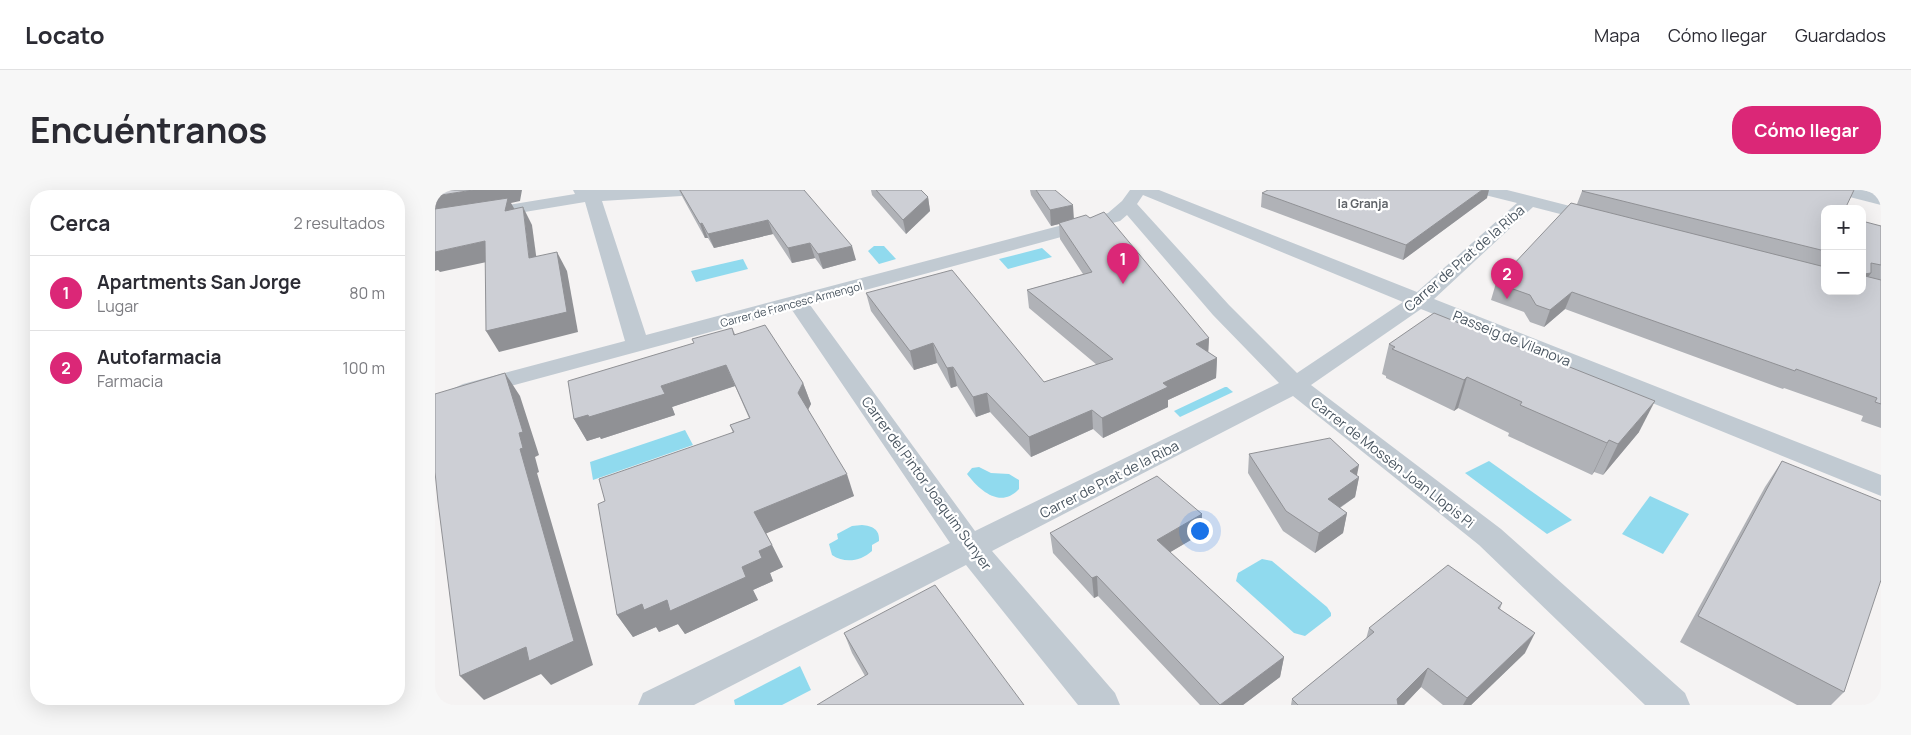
<!DOCTYPE html>
<html lang="es">
<head>
<meta charset="utf-8">
<style>
  body { margin:0; font-family:Manrope,sans-serif; background:#f7f7f7; color:#2b2b33 }
  .controls { position:absolute; right:15px; top:15px; display:grid; overflow:hidden; border-radius:10px; box-shadow:0 5px 20px #0002 }
  .controls button { width:45px; height:45px; display:grid; place-items:center; padding:0; border:0; border-bottom:1px solid #e1e1e2; background:#fff; color:#2b2b33; font:25px sans-serif }
  .you { position:absolute; left:764px; top:340px; width:18px; height:18px; margin:-12px; border:4px solid #fff; border-radius:50%; background:#1a73e8; box-shadow:0 0 0 8px #1a73e833 }
  .badge { display:grid; place-items:center; width:32px; height:32px; border-radius:50%; background:#db2777; color:#fff; font-size:16px; font-weight:700 }
  .pin { position:absolute; translate:-50% -41px; filter:drop-shadow(0 1px 2px #0008) }
  .pin::after { content:''; position:absolute; top:26px; width:18px; height:15px; background:inherit; clip-path:polygon(0 0,100% 0,50% 100%) }
  .list { margin:0; padding:0; list-style:none }
  h2 { display:flex; justify-content:space-between; align-items:center; height:65px; margin:0; padding:0 20px; font-size:21px }
  h2 small { font-size:16px; font-weight:400; color:#7c7c81 }
  .list li { display:grid; grid-template-columns:32px 1fr auto; gap:15px; align-items:center; box-sizing:border-box; height:75px; padding:0 20px; border-top:1px solid #e1e1e2 }
  .list b { display:block; font-size:19px; white-space:nowrap }
  .list p { margin:0; font-size:16px; white-space:nowrap; color:#7c7c81 }
  .list em { font-size:16px; font-style:normal; color:#7c7c81 }
  .map { position:relative; flex:none; width:1446px; height:515px; overflow:hidden; border-radius:20px }
  header { display:flex; align-items:center; gap:30px; box-sizing:border-box; height:70px; padding:0 25px; background:#fff; border-bottom:1px solid #e1e1e2 }
  header strong { font-size:24px }
  nav { display:flex; gap:28px; margin-inline-start:auto; font-size:18px }
  .intro { display:flex; align-items:center; justify-content:space-between; box-sizing:border-box; height:120px; padding:0 30px }
  h1 { margin:0; font-size:35px }
  .button { padding:12px 22px; border-radius:20px; background:#db2777; color:#fff; font-size:18px; font-weight:700 }
  main { display:flex; gap:30px; padding:0 30px }
  aside { flex:1; background:#fff; border-radius:20px; box-shadow:0 5px 20px #0002 }
  .map>svg:first-child { display:block }
  .water { fill:#90daee }
  .lines { fill:none; stroke-linecap:round; stroke-linejoin:round }
  .minor { fill:#c1cad2; fill-rule:evenodd }
  .wall { fill:#b0b2b7 }
  .shaded-wall { fill:#909195 }
  .building { fill:#cdcfd5; stroke:#909195 }
  .labels { text-anchor:middle; dominant-baseline:central; stroke-width:4.5; stroke-linejoin:round; paint-order:stroke }
  .far-street-label { font-size:11px; fill:#4a5661; stroke:#fff }
  .far-neighbourhood-label { font-size:12px; font-weight:bold; fill:#5f6368; stroke:#fff }
  .street-label { font-size:14px; fill:#4a5661; stroke:#fff }
</style>
</head>
<body>
<header>
<strong>Locato</strong>
<nav><a>Mapa</a><a>Cómo llegar</a><a>Guardados</a></nav>
</header>
<div class="intro"><h1>Encuéntranos</h1><a class="button">Cómo llegar</a></div>
<main>
<aside>
<h2>Cerca<small>2 resultados</small></h2>
<ul class="list">
<li><span class="badge">1</span><div><b>Apartments San Jorge</b><p>Lugar</p></div><em>80 m</em></li>
<li><span class="badge">2</span><div><b>Autofarmacia</b><p>Farmacia</p></div><em>100 m</em></li>
</ul>
</aside>
<div class="map">
<svg width="1446" height="515" viewBox="0 0 1446 515">
  <rect width="100%" height="100%" fill="#f5f3f3"/>
  <g class="water">
    <polygon points="439,56 449,56 461,69 444,74 433,61"/>
    <polygon points="607,58 617,67 573,79 564,69"/>
    <polygon points="308,69 313,79 261,92 256,81"/>
    <polygon points="790,197 792,197 798,202 745,227 739,221"/>
    <polygon points="250,240 258,255 158,290 155,272"/>
    <polygon points="1054,271 1137,330 1112,344 1030,283"/>
    <path d="M 544,277 L 556,283 L 574,284 L 584,290 L 584,299 C 566,319 545,301 532,284 L 537,278 Z"/>
    <polygon points="1215,306 1254,324 1228,364 1187,344"/>
    <path d="M 427,335 C 437,336 445,339 444,351 L 437,355 L 437,361 C 426,371 410,374 397,365 L 394,354 L 403,349 L 402,344 L 417,336 Z"/>
    <polygon points="827,369 837,371 892,417 896,423 896,426 870,446 859,443 801,391 803,383"/>
    <polygon points="365,476 376,500 347,515 300,515 299,510"/>
  </g>
  <g class="lines">
    <g class="minor">
      <path d="M 138,0 L 270,0 L 268,4 L 262,5 L 167,11 L 211,145 L 673,23 L 687,11 L 695,0 L 724,0 L 982,102 L 1082,13 L 1046,4 L 1044,0 L 1072,0 L 1170,25 L 1173,29 L 1170,33 L 1164,34 L 1098,17 L 999,109 L 1446,285 L 1446,306 L 986,119 L 876,195 L 1066,339 L 1250,503 L 1255,515 L 1210,515 L 1044,355 L 858,206 L 557,361 L 680,503 L 685,515 L 643,515 L 531,375 L 259,515 L 203,515 L 208,503 L 515,353 L 357,120 L 46,204 L 9,223 L 0,225 L 0,207 L 28,194 L 190,151 L 150,12 L 0,37 L 0,27 L 140,4 ZM 708,5 L 968,112 L 862,183 L 794,115 L 702,14 ZM 692,25 L 778,125 L 844,193 L 540,341 L 375,115 L 685,31 Z"/>
      <polygon points="1401,0 1428,0 1446,5 1446,15 1403,4"/>
    </g>
  </g>
  <g class="wall">
    <polygon points="244,0 369,0 421,70 388,79 380,68 357,73 338,44 279,58 273,48 270,48 248,8"/>
    <polygon points="436,0 486,0 493,7 495,21 471,44 437,5"/>
    <polygon points="595,0 620,0 639,29 774,148 773,162 782,168 781,188 733,210 733,217 668,248 658,239 596,267 555,222 541,227 522,196 516,198 502,173 479,180 436,121 431,103 609,192 662,175 594,118 592,100 648,84 625,49 624,34 616,36 596,5"/>
    <polygon points="1147,1 1390,19 1390,101 1446,36 1446,238 1426,231 1428,226 1349,198 1348,199 1130,119 1109,137 1095,132 1089,122 1056,110 1061,93 1142,14"/>
    <polygon points="827,3 1052,8 968,70 826,17"/>
    <polygon points="297,138 300,144 368,193 376,214 373,219 419,306 331,343 348,377 335,383 338,391 318,400 323,410 250,444 243,434 224,442 221,437 198,447 182,425 170,311 298,243 295,235 314,228 300,196 237,217 240,225 166,249 165,247 152,251 139,229 259,154"/>
    <polygon points="954,154 1204,242 1168,285 1159,282 1157,285 1073,246 1074,243 1023,218 1019,221 951,188 951,186 947,184"/>
    <polygon points="814,264 922,286 924,287 920,307 905,318 912,323 908,343 880,363 848,341 813,283"/>
    <polygon points="1347,271 1409,502 1396,515 1362,515 1245,452 1330,297"/>
    <polygon points="767,324 766,344 735,362 849,467 845,487 808,515 765,515 663,406 659,408 618,363 615,343"/>
    <polygon points="1067,413 1065,419 1090,463 1036,515 1008,515 986,497 969,515 856,515 857,509 931,449 934,438"/>
    <polygon points="409,443 589,515 430,486 417,463"/>
  </g>
  <g class="shaded-wall">
    <polygon points="38,0 87,0 85,11 76,13 83,25 70,21 0,25 0,6"/>
    <polygon points="1047,0 1054,0 1052,8 968,70 971,55"/>
    <polygon points="493,7 495,21 471,44 468,30"/>
    <polygon points="638,15 639,30 624,33 624,34 616,36 615,20"/>
    <polygon points="88,17 97,35 104,87 94,68"/>
    <polygon points="333,30 338,44 279,58 273,44"/>
    <polygon points="267,33 273,48 270,48 265,34"/>
    <polygon points="50,51 61,70 5,82 3,80 0,81 0,62"/>
    <polygon points="375,53 380,68 357,73 353,58"/>
    <polygon points="417,56 421,70 388,79 383,64"/>
    <polygon points="122,62 132,81 143,142 64,162 51,141"/>
    <polygon points="1436,83 1427,96 1429,84"/>
    <polygon points="1137,102 1130,119 1109,137 1115,120"/>
    <polygon points="774,148 773,167 761,154"/>
    <polygon points="498,153 502,173 479,180 475,161"/>
    <polygon points="782,168 781,188 733,210 733,217 668,248 667,228 728,193"/>
    <polygon points="291,175 300,196 237,217 240,225 166,249 165,247 152,251 139,229 226,196"/>
    <polygon points="518,177 522,196 516,198 512,178"/>
    <polygon points="70,183 85,206 104,265 100,267 104,282 102,283 158,475 116,495 106,484 49,510 25,486 85,259"/>
    <polygon points="1032,187 1023,218 1019,221 1029,190"/>
    <polygon points="368,193 376,214 371,224 363,203"/>
    <polygon points="552,203 555,222 541,227 538,207"/>
    <polygon points="1220,211 1204,242 1168,285 1183,254"/>
    <polygon points="657,220 658,239 596,267 594,247"/>
    <polygon points="1174,250 1159,282 1157,285 1172,253"/>
    <polygon points="924,275 921,290 924,287 920,307 889,328 893,309 915,281"/>
    <polygon points="412,284 419,306 330,344 319,322"/>
    <polygon points="912,323 908,343 880,363 884,343"/>
    <polygon points="767,324 766,344 722,370 722,350"/>
    <polygon points="337,355 348,377 335,383 338,391 318,400 323,410 250,444 243,434 224,442 221,437 198,447 182,425 207,414 307,377 324,361"/>
    <polygon points="662,386 663,406 659,408 657,388"/>
    <polygon points="1100,443 1090,463 1036,515 1028,515 1032,508"/>
    <polygon points="849,467 845,487 808,515 785,515"/>
    <polygon points="993,478 986,497 969,515 960,515 962,509"/>
  </g>
  <g class="building">
    <polygon points="0,0 38,0 0,6"/>
    <polygon points="245,0 369,0 417,56 383,64 375,53 353,58 333,30 273,44 267,33 265,34"/>
    <polygon points="441,0 486,0 493,7 468,30"/>
    <polygon points="601,0 620,0 638,15 615,20"/>
    <polygon points="833,0 1047,0 971,55 827,3"/>
    <polygon points="1148,0 1419,0 1410,19 1390,19 1390,61 1147,1"/>
    <polygon points="73,8 70,21 88,17 94,68 122,62 132,122 51,141 50,51 0,62 0,19"/>
    <polygon points="1136,13 1390,77 1390,101 1427,101 1427,31 1446,36 1446,75 1436,73 1436,83 1429,84 1430,86 1446,90 1446,214 1440,212 1442,208 1361,179 1360,181 1137,102 1115,120 1101,115 1095,105 1061,93"/>
    <polygon points="669,22 774,148 761,154 782,168 728,193 733,197 667,228 657,220 594,247 552,203 538,207 518,177 512,178 498,153 475,161 431,103 517,80 609,192 678,169 592,100 657,82 624,33 651,25 655,28"/>
    <polygon points="999,123 1220,211 1183,254 1174,250 1172,253 1085,215 1087,212 1032,187 1029,190 957,159 960,157 954,154"/>
    <polygon points="330,135 368,193 363,203 412,284 319,322 337,355 324,361 327,368 307,377 311,387 235,421 232,410 209,420 207,414 182,425 163,314 170,311 164,289 299,242 295,235 315,228 291,175 226,196 230,204 154,227 153,225 139,229 133,191 259,153 257,149 297,138 299,145"/>
    <polygon points="70,183 88,242 84,243 88,258 85,259 139,451 94,471 91,457 25,486 3,312 0,282 0,204"/>
    <polygon points="895,248 924,275 915,281 924,287 893,309 912,323 884,343 851,321 814,264"/>
    <polygon points="1347,271 1446,311 1446,390 1409,502 1263,426"/>
    <polygon points="722,286 767,324 722,350 849,467 785,515 662,386 657,388 615,343"/>
    <polygon points="1013,375 1067,413 1063,418 1100,443 1032,508 993,478 962,509 963,515 863,515 857,509 939,442 934,438"/>
    <polygon points="500,395 589,515 382,515 433,484 409,443"/>
  </g>
  <g class="labels">
    <g class="far-street-label">
      <text transform="translate(356 114) rotate(-15)">Carrer de Francesc Armengol</text>
    </g>
    <g class="far-neighbourhood-label">
      <text x="928" y="13">la Granja</text>
    </g>
    <g class="street-label">
      <text transform="translate(1029 68) rotate(-41)">Carrer de Prat de la Riba</text>
      <text transform="translate(1077 148) rotate(22)">Passeig de Vilanova</text>
      <text transform="translate(958 272) rotate(38)">Carrer de Mossèn Joan Llopis Pi</text>
      <text transform="translate(674 289) rotate(-27)">Carrer de Prat de la Riba</text>
      <text transform="translate(492 293) rotate(54)">Carrer del Pintor Joaquim Sunyer</text>
    </g>
  </g>
</svg>
<div class="controls">
<button>+</button>
<button>−</button>
</div>
<div class="you"></div>
<div class="pin badge" style="left:688px;top:94px">1</div>
<div class="pin badge" style="left:1072px;top:109px">2</div>
</div>
</main>
</body>
</html>
